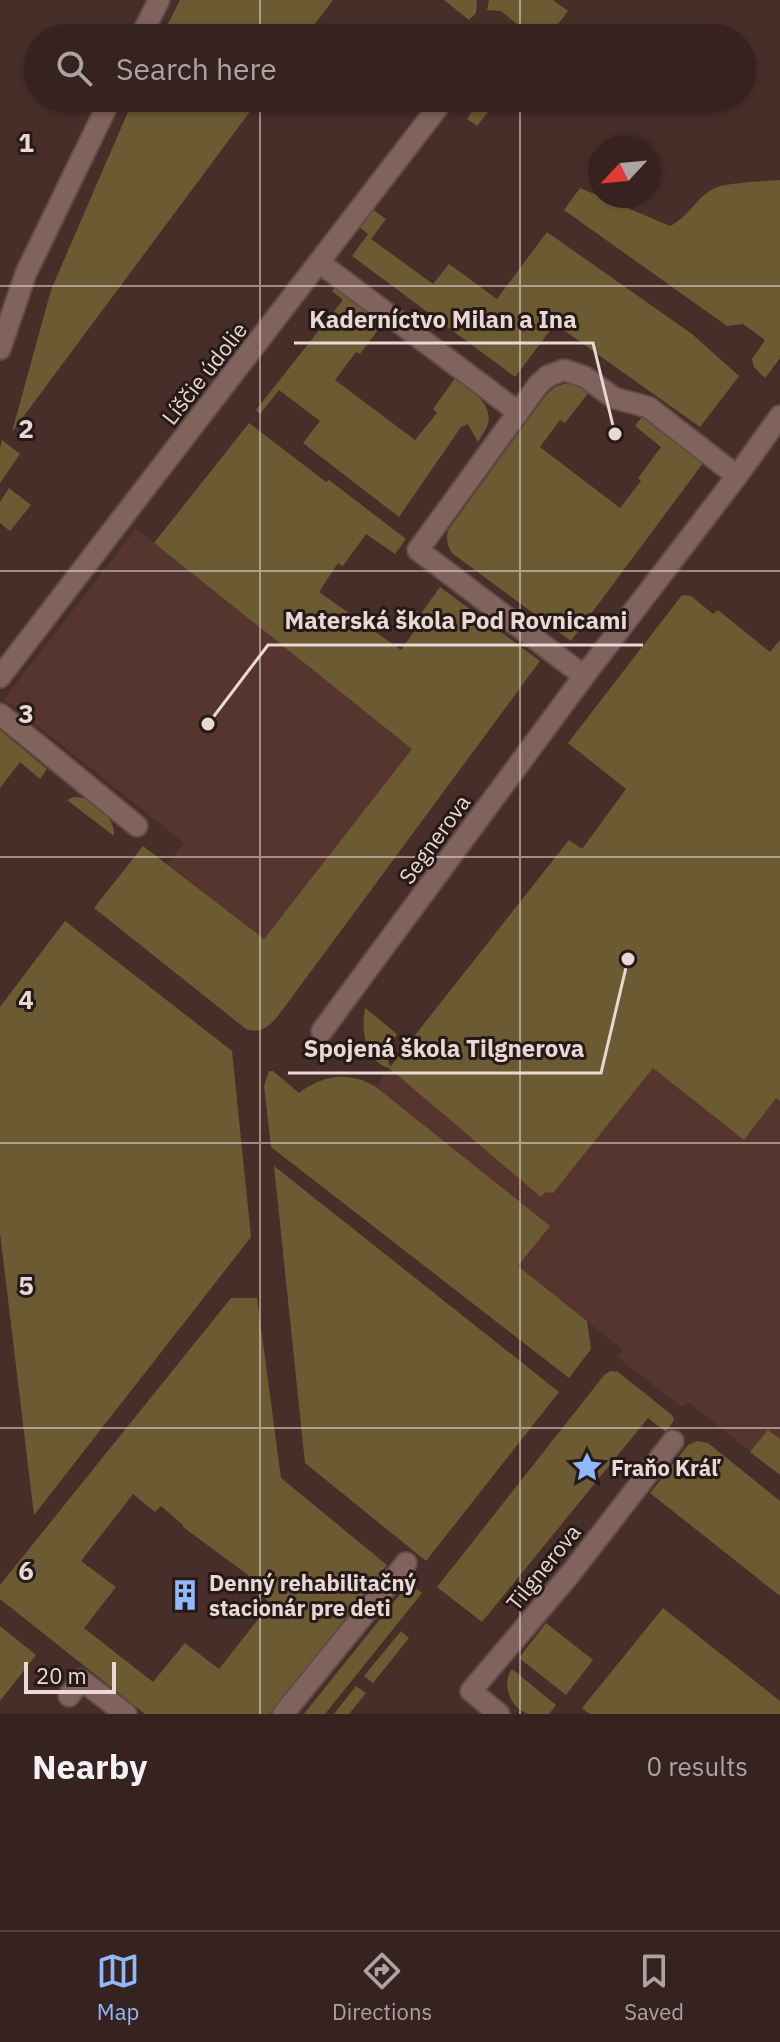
<!DOCTYPE html>
<html lang="en">
<head>
<meta charset="utf-8">
<style>
  body { margin:0; font-family:"IBM Plex Sans",sans-serif; background:#3d2a28; color:#f1f3f6 }
  .compass { position:absolute; left:588px; top:136px; width:72px; height:72px; border-radius:50%; background:#36221f; box-shadow:0 2px 6px #0004; rotate:244deg }
  .scale { position:absolute; left:24px; bottom:20px; width:92px; box-sizing:border-box; padding-left:8px; border:4px solid #e9d8d5; border-top:0; font-size:22px; line-height:28px; white-space:nowrap; color:#e9d8d5; -webkit-text-stroke:6px #261a17; paint-order:stroke }
  .list { margin:0; padding:0; list-style:none }
  h2 { display:flex; justify-content:space-between; align-items:center; height:104px; margin:0; padding:0 32px; font-size:34px }
  h2 small { font-size:26px; font-weight:400; color:#aaa4a4 }
  .icon { flex:none; width:44px; height:44px; fill:none; stroke:currentColor; stroke-width:2; stroke-linecap:round; stroke-linejoin:round }
  .map { position:relative; flex:none; width:780px; height:1714px; overflow:hidden }
  .search { position:absolute; background:#36221f; box-shadow:0 2px 6px #0004; left:24px; right:24px; top:24px; height:88px; display:flex; align-items:center; gap:20px; box-sizing:border-box; padding:0 28px; border-radius:44px; color:#aaa4a4; font-size:30px }
  .sheet { height:216px; background:#36221f }
  nav { display:flex; justify-content:space-around; align-items:center; box-sizing:border-box; height:112px; border-top:2px solid #503f3d; background:#36221f; font-size:22px; color:#aaa4a4 }
  nav a { display:grid; justify-items:center; gap:4px }
  nav .on { color:#90b8fd }
  .map>svg:first-child { display:block }
  .built { fill:#55352e }
  .green { fill:#6c5a33; fill-rule:evenodd }
  .lines { fill:none; stroke-linecap:round; stroke-linejoin:round }
  .street-casing { stroke:#624c48; stroke-width:24 }
  .street { stroke:#80635d; stroke-width:20 }
  .grid { fill:none; stroke:#e9d8d5; stroke-width:2; stroke-opacity:0.55 }
  .labels { text-anchor:middle; dominant-baseline:central; stroke-width:6; stroke-linejoin:round; paint-order:stroke }
  .street-label { font-size:22px; fill:#e9d8d5; stroke:#261a17 }
  .poi-label { font-size:22px; font-weight:bold; fill:#e9d8d5; stroke:#261a17; text-anchor:start }
  .grid-label { font-size:26px; text-anchor:middle; font-weight:bold; fill:#e9d8d5; stroke:#261a17; stroke-width:6; stroke-linejoin:round; paint-order:stroke }
  .leader { fill:none; stroke:#e9d8d5; stroke-width:3 }
  .callout-dot { fill:#e9d8d5; stroke:#261a17; stroke-width:3 }
  .callout-label { font-size:24px; text-anchor:middle; font-weight:bold; fill:#e9d8d5; stroke:#261a17; stroke-width:6; stroke-linejoin:round; paint-order:stroke }
</style>
</head>
<body>
<div class="map">
<svg width="780" height="1714" viewBox="0 0 780 1714">
  <rect width="100%" height="100%" fill="#482e29"/>
  <g class="built">
    <polygon points="136,529 413,749 264,939 167,864 184,843 4,699"/>
    <polygon points="780,659 780,1475 688,1402 685,1406 680,1406 617,1357 623,1350 518,1266 376,1087 389,1068 569,840 582,849 627,789 658,814"/>
  </g>
  <g class="green">
    <polygon points="180,0 333,0 304,38 161,38"/>
    <polygon points="444,0 477,0 476,13 469,20"/>
    <polygon points="489,0 553,0 568,11 547,38 515,38 518,25 501,11 487,10"/>
    <polygon points="134,98 260,98 12,432 51,290"/>
    <polygon points="481,98 499,98 477,126 467,119"/>
    <path d="M 780,180 L 780,358 L 765,378 L 754,367 L 752,359 L 765,340 L 743,324 L 727,326 L 564,210 L 580,188 L 670,226 C 689,217 697,196 715,188 C 725,183 766,181 780,180 Z"/>
    <polygon points="372,209 386,219 371,239 433,284 449,264 497,299 547,232 692,334 739,376 700,427 555,324 515,377 352,256 368,234 359,227"/>
    <path d="M 335,287 L 384,322 L 360,354 L 356,352 L 335,380 L 415,440 L 437,413 L 433,409 L 456,377 C 470,389 493,403 488,424 C 486,430 481,436 478,442 L 468,424 L 461,427 L 399,517 L 303,443 L 320,421 L 279,390 L 260,414 L 256,410 L 343,300 L 332,291 Z"/>
    <path d="M 564,384 L 575,384 L 589,392 L 565,423 L 560,420 L 540,447 L 620,508 L 641,481 L 638,478 L 661,447 L 635,426 L 644,414 L 706,459 L 571,641 L 452,553 C 447,545 446,539 448,530 L 546,395 L 555,387 Z"/>
    <path d="M 249,423 L 326,482 L 329,480 L 406,539 L 395,554 L 366,534 L 343,566 L 338,563 L 319,592 L 401,650 L 420,623 L 417,619 L 440,587 L 540,661 L 278,1016 C 268,1027 261,1034 246,1029 L 94,908 L 143,846 L 264,939 L 412,749 L 154,543 Z"/>
    <polygon points="2,440 20,454 0,483 0,448"/>
    <polygon points="9,488 31,505 10,531 0,523 0,502"/>
    <path d="M 682,595 L 691,596 L 713,614 L 718,610 L 770,652 L 780,640 L 780,1101 L 776,1098 L 744,1140 L 653,1068 L 553,1193 L 545,1192 L 541,1197 L 389,1068 C 365,1061 361,1030 365,1008 L 397,1034 L 386,1053 L 390,1067 L 569,840 L 582,849 L 626,789 L 568,743 Z"/>
    <polygon points="0,730 47,769 40,779 20,762 0,788"/>
    <path d="M 74,797 C 92,796 116,818 114,836 L 67,800 Z"/>
    <polygon points="65,921 232,1051 251,1237 34,1515 0,1233 0,1007"/>
    <path d="M 269,1071 L 273,1071 L 299,1093 C 323,1074 351,1071 376,1087 L 550,1226 L 518,1266 L 587,1321 L 591,1349 L 569,1378 L 271,1147 L 264,1086 Z"/>
    <polygon points="274,1166 559,1392 426,1561 305,1463"/>
    <path d="M 231,1298 L 257,1298 L 281,1478 L 387,1565 L 270,1714 L 145,1714 L 0,1599 L 0,1585 ZM 133,1494 L 155,1512 L 161,1506 L 183,1525 L 183,1527 L 252,1578 L 248,1585 L 271,1603 L 219,1669 L 185,1643 L 153,1682 L 84,1628 L 116,1587 L 81,1561 Z"/>
    <polygon points="611,1371 618,1372 672,1415 674,1420 666,1432 648,1418 482,1622 437,1587 605,1374"/>
    <polygon points="768,1430 780,1439 780,1475 750,1452"/>
    <polygon points="697,1441 708,1443 780,1501 780,1596 650,1493 688,1445"/>
    <polygon points="409,1583 422,1593 325,1714 304,1714"/>
    <polygon points="663,1608 780,1701 780,1714 590,1714 582,1708"/>
    <polygon points="546,1623 593,1660 566,1695 519,1658"/>
    <polygon points="0,1626 36,1655 0,1701"/>
    <polygon points="401,1631 409,1638 373,1683 364,1676"/>
    <path d="M 512,1669 L 556,1705 L 549,1714 C 543,1714 533,1714 528,1714 C 510,1709 501,1682 512,1669 Z"/>
    <polygon points="356,1686 366,1693 349,1714 334,1714"/>
  </g>
  <g class="lines">
    <defs>
      <g id="street">
        <polyline points="140,38 159,0"/>
        <polyline points="320,263 518,412"/>
        <polyline points="0,349 26,273 111,98"/>
        <polyline points="584,676 418,550 538,385 548,376 564,370 585,377 614,398 648,407 737,476"/>
        <polyline points="0,677 445,98"/>
        <polyline points="0,714 137,826"/>
        <polyline points="322,1031 584,676 737,476 780,416"/>
        <polyline points="69,1696 81,1680 126,1714"/>
        <polyline points="283,1714 406,1563"/>
        <polyline points="499,1714 471,1691 571,1573 673,1441"/>
      </g>
    </defs>
    <use href="#street" class="street-casing"/>
    <use href="#street" class="street"/>
  </g>
  <path class="grid" d="M 260,0 L 260,38M 520,0 L 520,38M 260,98 L 260,1714M 520,98 L 520,1714M 0,286 L 780,286M 0,571 L 780,571M 0,857 L 780,857M 0,1143 L 780,1143M 0,1428 L 780,1428"/>
  <defs>
    <symbol id="sight-bare" viewBox="-9 -9 18 18"><path d="M0-6L1.8-2.2L6-1.7L2.9 1.2L3.7 5.4L0 3.3L-3.7 5.4L-2.9 1.2L-6-1.7L-1.8-2.2Z" fill="#90b8fd" stroke="#261a17" stroke-width="2.5" paint-order="stroke"/></symbol>
    <symbol id="building-bare" viewBox="-9 -9 18 18"><path d="M-4-6H4V6H1V3H-1V6H-4ZM-2.5-4.3h1.7v1.8h-1.7ZM.8-4.3h1.7v1.8H.8ZM-2.5-1h1.7V.8h-1.7ZM.8-1h1.7V.8H.8Z" fill="#90b8fd" stroke="#261a17" stroke-width="2.5" paint-order="stroke"/></symbol>
  </defs>
  <g fill-rule="evenodd">
    <use href="#sight-bare" x="565" y="1445" width="44" height="44"/>
    <use href="#building-bare" x="163" y="1573" width="44" height="44"/>
  </g>
  <g class="labels">
    <g class="street-label">
      <text transform="translate(204 373) rotate(-52)">Líščie údolie</text>
      <text transform="translate(434 839) rotate(-54)">Segnerova</text>
      <text transform="translate(543 1567) rotate(-51)">Tilgnerova</text>
    </g>
    <g class="poi-label">
      <text x="611" y="1467">Fraňo Kráľ</text>
      <text x="209" y="1582">Denný rehabilitačný<tspan x="209" dy="25">stacionár pre deti</tspan></text>
    </g>
  </g>
  <g class="grid-label">
    <text x="26" y="152">1</text>
    <text x="26" y="438">2</text>
    <text x="26" y="723">3</text>
    <text x="26" y="1009">4</text>
    <text x="26" y="1295">5</text>
    <text x="26" y="1580">6</text>
  </g>
  <path class="leader" d="M615 434L593 343H294M208 724L268 645H643M628 959L601 1073H288"/>
  <g class="callout-dot">
    <circle cx="615" cy="434" r="8"/>
    <circle cx="208" cy="724" r="8"/>
    <circle cx="628" cy="959" r="8"/>
  </g>
  <g class="callout-label">
    <text x="443" y="328">Kaderníctvo Milan a Ina</text>
    <text x="456" y="629">Materská škola Pod Rovnicami</text>
    <text x="444" y="1057">Spojená škola Tilgnerova</text>
  </g>
</svg>
<svg class="compass" viewBox="-18 -18 36 36"><path d="M0-13l5 13h-10z" fill="#e53935"/><path d="M0 13l5-13h-10z" fill="#aaa4a4"/></svg>
<div class="scale">20 m</div>
<div class="search"><svg class="icon" aria-label="search" viewBox="0 0 24 24"><circle cx="10" cy="10" r="6"/><path d="M15 15l6 6"/></svg>Search here</div>
</div>
<section class="sheet">
<h2>Nearby<small>0 results</small></h2>
<ul class="list">
</ul>
</section>
<nav>
<a class="on"><svg class="icon" aria-label="map" viewBox="0 0 24 24"><path d="M3 6l6-2 6 2 6-2v14l-6 2-6-2-6 2zM9 4v14M15 6v14"/></svg>Map</a>
<a><svg class="icon" aria-label="directions" viewBox="0 0 24 24"><path d="M12 3l9 9-9 9-9-9zM9 14v-3h6M13 9l2 2-2 2"/></svg>Directions</a>
<a><svg class="icon" aria-label="saved" viewBox="0 0 24 24"><path d="M7 4h10v16l-5-4-5 4z"/></svg>Saved</a>
</nav>
</body>
</html>
